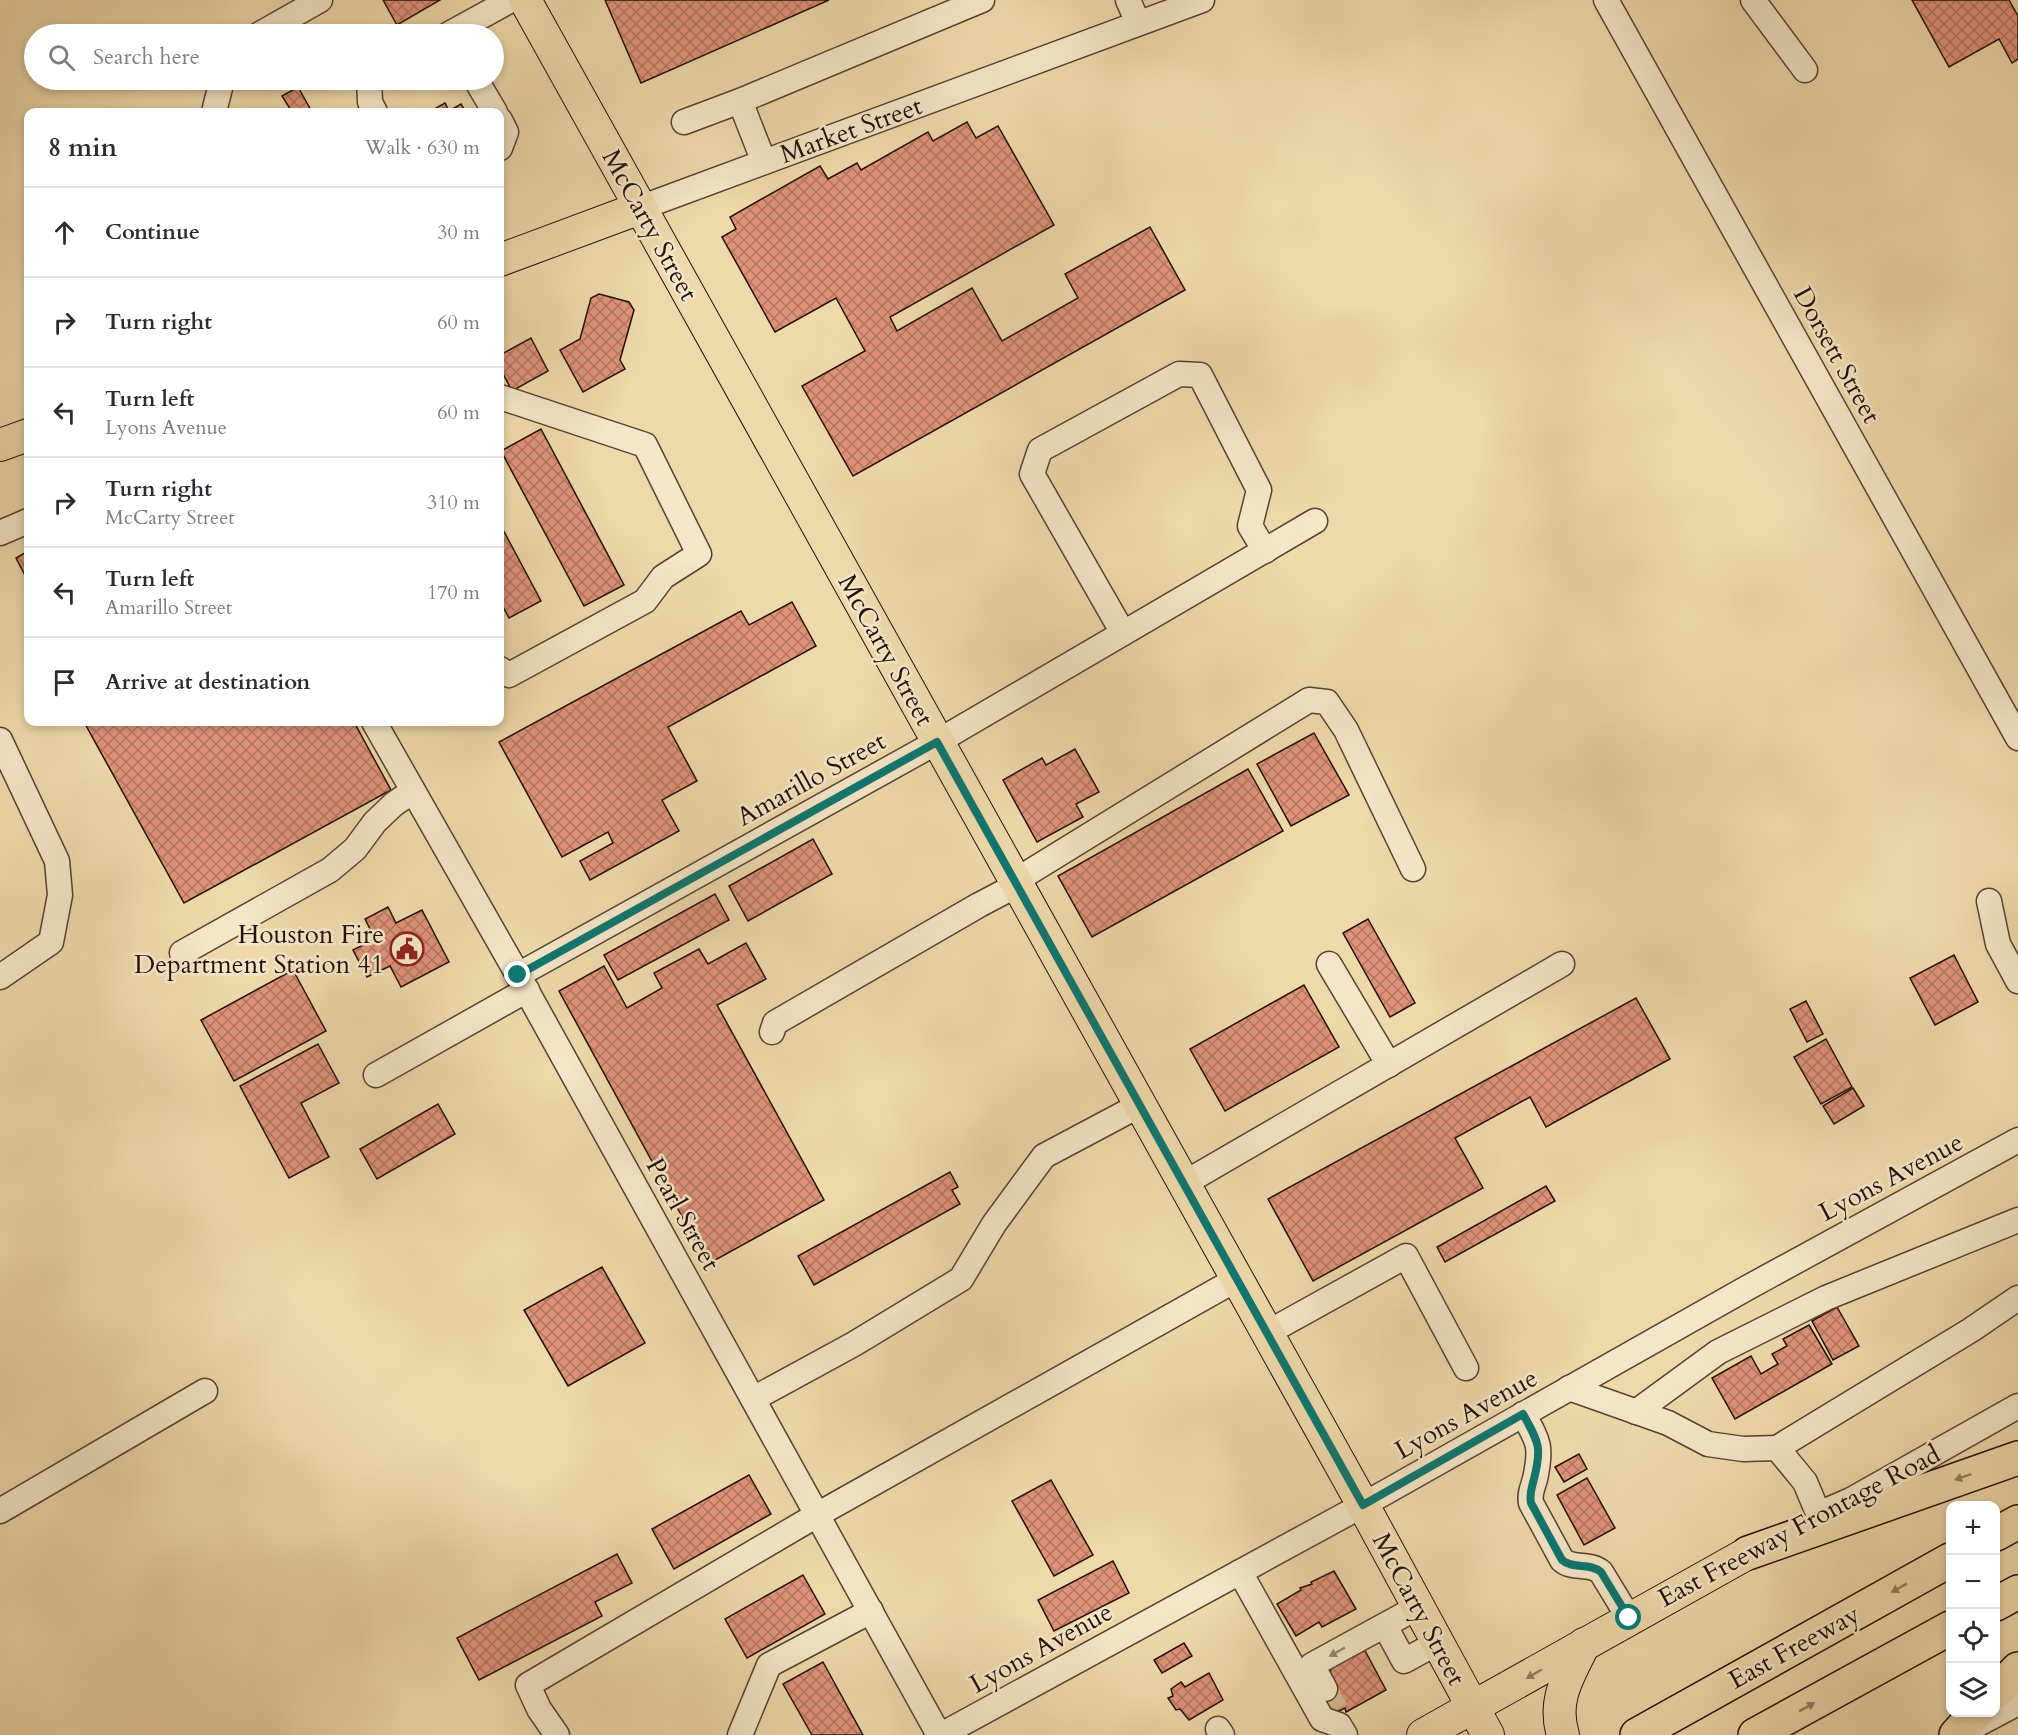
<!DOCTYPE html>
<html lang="en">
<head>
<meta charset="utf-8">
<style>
  body { margin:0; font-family:Cardo,serif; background:#f7f7f7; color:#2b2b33 }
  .controls { position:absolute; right:18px; bottom:18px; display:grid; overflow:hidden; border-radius:12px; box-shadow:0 3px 9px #0003 }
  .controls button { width:54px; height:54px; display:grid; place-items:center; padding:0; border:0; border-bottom:2px solid #e1e1e2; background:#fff; color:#2b2b33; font:30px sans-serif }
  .stop { position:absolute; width:18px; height:18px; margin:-14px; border:4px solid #0f766e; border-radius:50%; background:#fff }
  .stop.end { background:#0f766e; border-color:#fff; box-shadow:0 2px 6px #0008 }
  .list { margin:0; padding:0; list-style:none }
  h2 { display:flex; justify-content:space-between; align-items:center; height:78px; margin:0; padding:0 24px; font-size:26px }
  h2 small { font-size:20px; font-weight:400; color:#7c7c81 }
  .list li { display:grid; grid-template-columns:39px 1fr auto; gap:18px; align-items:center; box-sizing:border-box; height:90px; padding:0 24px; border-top:2px solid #e1e1e2 }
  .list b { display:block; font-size:22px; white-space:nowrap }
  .list p { margin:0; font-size:20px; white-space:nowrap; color:#7c7c81 }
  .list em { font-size:20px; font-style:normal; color:#7c7c81 }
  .icon { flex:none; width:33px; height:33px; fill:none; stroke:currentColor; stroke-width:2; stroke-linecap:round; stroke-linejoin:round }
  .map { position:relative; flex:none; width:2018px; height:1735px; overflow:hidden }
  .search { position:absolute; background:#fff; box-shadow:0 3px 9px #0003; left:24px; top:24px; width:480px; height:66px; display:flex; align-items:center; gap:15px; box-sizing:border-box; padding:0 21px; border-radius:33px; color:#7c7c81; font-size:22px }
  .panel { position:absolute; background:#fff; box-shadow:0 3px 9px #0003; left:24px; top:108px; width:480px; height:618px; border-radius:12px }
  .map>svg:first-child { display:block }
  .building { fill:url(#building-cross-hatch); stroke:#250f06; stroke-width:1.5 }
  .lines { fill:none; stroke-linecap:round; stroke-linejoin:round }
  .minor-tunnel { stroke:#d0bb92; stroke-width:24; stroke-dasharray:24 12; stroke-linecap:butt }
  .minor-casing { stroke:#57422f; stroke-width:27 }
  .major-casing { stroke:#250f06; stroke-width:34 }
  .highway-casing { stroke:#250f06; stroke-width:36 }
  .minor { stroke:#f4e6c8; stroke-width:24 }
  .major { stroke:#eed9ab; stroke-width:32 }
  .highway { stroke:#eed9ab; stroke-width:33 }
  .oneway { fill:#947e61 }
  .oneway2 { fill:#978571 }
  .route { stroke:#0f766e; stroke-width:8 }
  .labels { text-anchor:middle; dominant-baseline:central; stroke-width:5; stroke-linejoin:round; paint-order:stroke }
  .street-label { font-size:26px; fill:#250f06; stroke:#f4e6c8 }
  .poi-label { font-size:26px; fill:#250f06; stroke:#f4e6c8; text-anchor:end }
</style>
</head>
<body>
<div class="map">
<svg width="2018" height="1735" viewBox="0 0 2018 1735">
  <defs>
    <pattern id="building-cross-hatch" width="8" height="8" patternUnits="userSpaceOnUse" patternTransform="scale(1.5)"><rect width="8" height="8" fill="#de9379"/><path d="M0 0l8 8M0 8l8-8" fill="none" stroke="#b47661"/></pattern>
  </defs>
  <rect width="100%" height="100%" fill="#eed9ab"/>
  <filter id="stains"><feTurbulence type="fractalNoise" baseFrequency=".00333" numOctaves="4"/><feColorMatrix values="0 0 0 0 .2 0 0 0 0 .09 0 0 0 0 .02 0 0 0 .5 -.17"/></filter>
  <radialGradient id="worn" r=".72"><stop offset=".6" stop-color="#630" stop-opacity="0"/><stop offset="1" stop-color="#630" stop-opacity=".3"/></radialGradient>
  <g class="building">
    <polygon points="383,0 440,0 397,25"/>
    <polygon points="605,0 829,0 641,83"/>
    <polygon points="1912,0 2009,0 2018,16 2018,59 2012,63 1999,39 1949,67"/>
    <polygon points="298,87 312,112 292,112 282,96"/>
    <polygon points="445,103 449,111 461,104 466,112 429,112"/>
    <polygon points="967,122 976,138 998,126 1054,225 890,317 897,331 972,288 1002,341 1078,298 1065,274 1150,227 1185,290 853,476 802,386 865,351 836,298 775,332 722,237 736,229 730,217 820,166 828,179 857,163 861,170 928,132 933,141"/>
    <polygon points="599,294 629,302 634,310 620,360 625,369 583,392 560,350 580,339 591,298"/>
    <polygon points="531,338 548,371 512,391 500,368 500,355"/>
    <polygon points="541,429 624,585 584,606 501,451"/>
    <polygon points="500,524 541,601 509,618 500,601"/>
    <polygon points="28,551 28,581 16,558"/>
    <polygon points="792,602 816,646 668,727 697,781 662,800 679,831 590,880 580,861 613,843 608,832 562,857 499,742 741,611 749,625"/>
    <polygon points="84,722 354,722 391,790 184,903"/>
    <polygon points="1314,733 1349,795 1291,826 1257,764"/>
    <polygon points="1075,749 1099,792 1076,804 1083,817 1037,842 1003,780 1042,758 1046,765"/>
    <polygon points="1248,769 1283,831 1092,937 1058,876"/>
    <polygon points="813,839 832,874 748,921 729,886"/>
    <polygon points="715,894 729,920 618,980 604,955"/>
    <polygon points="388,907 396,923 422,910 449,962 401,987 390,966 367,977 353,950 375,939 365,919"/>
    <polygon points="1368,919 1415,1003 1390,1017 1343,933"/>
    <polygon points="746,943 766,979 717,1005 824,1200 708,1264 559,991 604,966 627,1008 662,988 654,973 699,949 708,964"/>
    <polygon points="1954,955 1978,1002 1935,1025 1910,978"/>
    <polygon points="293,970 326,1031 234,1081 201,1020"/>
    <polygon points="1304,985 1339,1047 1225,1111 1190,1049"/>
    <polygon points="1636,998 1670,1059 1546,1127 1530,1097 1455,1138 1483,1188 1313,1281 1268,1199"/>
    <polygon points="1806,1001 1823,1034 1807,1042 1790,1009"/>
    <polygon points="1826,1039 1852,1087 1821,1104 1794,1057"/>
    <polygon points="318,1044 339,1083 301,1103 329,1157 289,1178 240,1086"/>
    <polygon points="1853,1088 1864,1106 1834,1124 1823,1106"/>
    <polygon points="438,1104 455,1134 377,1179 360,1149"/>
    <polygon points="950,1172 958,1187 952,1190 960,1204 814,1285 798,1256"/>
    <polygon points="1546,1186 1555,1201 1445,1262 1437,1247"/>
    <polygon points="602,1267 645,1343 568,1386 524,1310"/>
    <polygon points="1837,1307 1859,1346 1833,1360 1812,1321"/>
    <polygon points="1809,1325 1832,1364 1735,1419 1712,1378 1751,1356 1761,1374 1778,1364 1772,1354 1787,1346 1783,1339"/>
    <polygon points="1579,1454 1587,1469 1564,1482 1555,1467"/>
    <polygon points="749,1475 771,1514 674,1569 652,1529"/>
    <polygon points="1587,1478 1615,1528 1584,1545 1557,1495"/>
    <polygon points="1051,1480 1093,1555 1054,1576 1012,1501"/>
    <polygon points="617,1554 632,1583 595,1602 602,1616 479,1680 457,1638"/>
    <polygon points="1113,1561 1129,1593 1054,1631 1038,1600"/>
    <polygon points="1334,1571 1356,1609 1322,1627 1319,1622 1296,1636 1277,1604 1301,1590 1300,1588 1312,1584 1311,1582"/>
    <polygon points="803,1575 825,1614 747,1658 725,1619"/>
    <polygon points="1184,1643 1192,1656 1162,1673 1154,1660"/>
    <polygon points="1362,1645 1386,1690 1346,1712 1345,1708 1327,1717 1315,1696 1329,1677 1334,1659"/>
    <polygon points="823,1662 863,1735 812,1735 783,1684"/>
    <polygon points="1209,1673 1223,1700 1189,1720 1180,1709 1176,1710 1168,1698 1173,1696 1171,1689 1181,1682 1185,1687"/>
  </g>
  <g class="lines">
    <polyline class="minor-tunnel" points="1325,1689 1338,1713"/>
    <defs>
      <g id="minor">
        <polyline points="1128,0 1138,23"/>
        <polyline points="1606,0 2018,738"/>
        <polyline points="1753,0 1805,70"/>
        <polyline points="260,34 320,0"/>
        <polyline points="449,34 511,0"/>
        <polyline points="369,80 370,102 375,112"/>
        <polyline points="476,80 495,112"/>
        <polyline points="740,101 982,0"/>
        <polyline points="214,112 222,80"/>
        <polyline points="500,120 506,132 500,148"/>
        <polyline points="684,122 740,101 764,162"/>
        <polyline points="640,208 1202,0"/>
        <polyline points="500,397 645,445 699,554 663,577 645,601 509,675 500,669"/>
        <polyline points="0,533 28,521"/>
        <polyline points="1123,633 1032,474 1040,450 1179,374 1200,375 1259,490 1250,526 1265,551"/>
        <polyline points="374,722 518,975 939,1735"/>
        <polyline points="0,740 57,861 60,895 51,942 0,977"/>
        <polyline points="1015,881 1309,700 1327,702 1346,730 1413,869"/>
        <polyline points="1989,901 1998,944 2018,981"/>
        <polyline points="182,953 330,870 355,849 375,822 394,804 413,791"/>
        <polyline points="1329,964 1389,1065"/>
        <polyline points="518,975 937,742 1315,521"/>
        <polyline points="772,1032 775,1023 979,905 1017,885"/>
        <polyline points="376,1075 527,990"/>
        <polyline points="1183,1184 1562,964"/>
        <polyline points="1267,1333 1406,1256 1466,1368"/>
        <polyline points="1569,1388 1668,1423 1708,1444 1743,1449 1777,1448 1805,1482 1818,1513"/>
        <polyline points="753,1399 854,1344 961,1279 994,1224 1044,1156 1140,1105"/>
        <polyline points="1636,1412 1718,1352 1826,1298 2018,1220"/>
        <path d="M 1523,1414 C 1539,1442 1542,1447 1535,1479 C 1533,1487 1529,1494 1531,1503 L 1562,1560 C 1573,1570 1590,1562 1601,1572 L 1629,1618"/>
        <polyline points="1777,1448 1971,1330 2018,1298"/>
        <polyline points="1828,1510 1851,1500 2018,1406"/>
        <polyline points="0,1511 205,1391"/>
        <polyline points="1240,1572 1322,1719 1339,1725 1345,1735"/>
        <polyline points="1385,1626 1404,1661 1437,1643"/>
        <polyline points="1325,1689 1312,1665 1418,1607"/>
        <polyline points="1218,1729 1222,1735"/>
        <polyline points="1963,1732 2018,1703"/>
        <polyline points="557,1735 539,1709 528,1685 817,1515 1237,1279"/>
        <polyline points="740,1735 769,1665 871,1611"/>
        <polyline points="941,1735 1363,1505 1747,1288 2018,1140"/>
      </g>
      <g id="major">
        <polyline points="525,0 1363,1505 1488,1735"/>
        <polyline points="500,260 640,208"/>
        <polyline points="0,445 28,435"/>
        <polyline points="1423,1735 1748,1553"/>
        <path d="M 1563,1735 C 1552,1699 1569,1676 1584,1644"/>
      </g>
      <g id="highway">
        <polyline points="1996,1534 2018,1522"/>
        <polyline points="1748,1553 2018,1458"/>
        <polyline points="1996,1604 2018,1592"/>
        <polyline points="1996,1692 2018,1669"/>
        <polyline points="1637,1735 1950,1560"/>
        <polyline points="1755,1735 1950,1628"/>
        <polyline points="1956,1735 1977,1712"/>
      </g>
    </defs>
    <use href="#minor" class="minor-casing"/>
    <use href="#major" class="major-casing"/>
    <use href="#highway" class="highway-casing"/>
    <use href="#minor" class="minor"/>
    <use href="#major" class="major"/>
    <use href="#highway" class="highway"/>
  </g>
  <defs><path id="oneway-solid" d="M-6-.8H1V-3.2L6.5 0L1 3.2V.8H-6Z" transform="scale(1.5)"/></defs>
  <g class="oneway">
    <use href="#oneway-solid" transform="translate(1963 1477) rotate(161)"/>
    <use href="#oneway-solid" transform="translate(1899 1588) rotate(151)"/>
    <use href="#oneway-solid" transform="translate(1534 1674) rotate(150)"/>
    <use href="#oneway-solid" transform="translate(1807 1707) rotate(-29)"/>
  </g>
  <use class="oneway2" href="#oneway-solid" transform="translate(1337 1652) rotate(151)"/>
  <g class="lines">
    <path class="route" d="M 518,975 L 937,742 L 1363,1505 L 1523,1414 C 1539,1443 1542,1447 1534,1479 C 1532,1487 1529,1494 1531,1503 L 1562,1560 C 1573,1570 1590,1562 1601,1572 L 1629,1618"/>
  </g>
  <defs>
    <symbol id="civic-ring" viewBox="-11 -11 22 22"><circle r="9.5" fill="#f4e6c8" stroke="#8f2418" stroke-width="1.5"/><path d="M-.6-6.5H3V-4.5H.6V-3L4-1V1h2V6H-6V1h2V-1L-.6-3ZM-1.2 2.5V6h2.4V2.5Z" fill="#8f2418"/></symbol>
  </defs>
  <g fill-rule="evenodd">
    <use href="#civic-ring" x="388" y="930" width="38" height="38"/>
  </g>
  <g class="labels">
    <g class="street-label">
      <text transform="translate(851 130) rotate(-20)">Market Street</text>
      <text transform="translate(650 225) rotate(61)">McCarty Street</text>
      <text transform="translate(1837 355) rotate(61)">Dorsett Street</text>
      <text transform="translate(886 650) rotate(61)">McCarty Street</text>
      <text transform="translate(811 779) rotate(-29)">Amarillo Street</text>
      <text transform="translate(1891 1177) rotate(-28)">Lyons Avenue</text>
      <text transform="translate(683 1214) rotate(61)">Pearl Street</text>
      <text transform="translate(1466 1414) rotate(-29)">Lyons Avenue</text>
      <text transform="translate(1799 1526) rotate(-28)">East Freeway Frontage Road</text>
      <text transform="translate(1419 1609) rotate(62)">McCarty Street</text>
      <text transform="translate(1794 1647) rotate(-29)">East Freeway</text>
      <text transform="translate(1041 1648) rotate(-29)">Lyons Avenue</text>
    </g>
    <g class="poi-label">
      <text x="384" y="934">Houston Fire<tspan x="384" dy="30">Department Station 41</tspan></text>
    </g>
  </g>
  <rect width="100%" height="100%" filter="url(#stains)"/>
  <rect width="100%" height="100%" fill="url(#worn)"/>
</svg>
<div class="controls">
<button>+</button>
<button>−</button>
<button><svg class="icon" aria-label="locate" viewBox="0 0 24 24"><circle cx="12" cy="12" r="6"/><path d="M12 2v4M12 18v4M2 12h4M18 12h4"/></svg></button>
<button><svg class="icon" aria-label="layers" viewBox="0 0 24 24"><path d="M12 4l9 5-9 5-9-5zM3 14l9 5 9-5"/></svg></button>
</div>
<div class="stop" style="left:1629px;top:1618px"></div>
<div class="stop end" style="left:518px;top:975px"></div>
<div class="search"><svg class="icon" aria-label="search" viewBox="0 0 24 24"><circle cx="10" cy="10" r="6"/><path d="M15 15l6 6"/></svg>Search here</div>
<section class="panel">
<h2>8 min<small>Walk · 630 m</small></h2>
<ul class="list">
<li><svg class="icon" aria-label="ahead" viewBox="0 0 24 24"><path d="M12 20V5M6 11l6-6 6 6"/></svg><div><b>Continue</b></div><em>30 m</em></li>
<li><svg class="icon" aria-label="right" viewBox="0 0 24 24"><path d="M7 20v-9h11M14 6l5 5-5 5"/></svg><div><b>Turn right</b></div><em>60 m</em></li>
<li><svg class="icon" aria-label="left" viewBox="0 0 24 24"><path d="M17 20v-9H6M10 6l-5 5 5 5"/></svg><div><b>Turn left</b><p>Lyons Avenue</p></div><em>60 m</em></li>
<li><svg class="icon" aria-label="right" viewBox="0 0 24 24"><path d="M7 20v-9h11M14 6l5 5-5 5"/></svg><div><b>Turn right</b><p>McCarty Street</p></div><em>310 m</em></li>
<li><svg class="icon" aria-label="left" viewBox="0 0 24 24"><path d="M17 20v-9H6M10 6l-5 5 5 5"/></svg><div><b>Turn left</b><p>Amarillo Street</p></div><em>170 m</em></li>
<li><svg class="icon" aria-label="arrive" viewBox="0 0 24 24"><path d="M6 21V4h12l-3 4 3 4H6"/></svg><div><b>Arrive at destination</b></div></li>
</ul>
</section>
</div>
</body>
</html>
